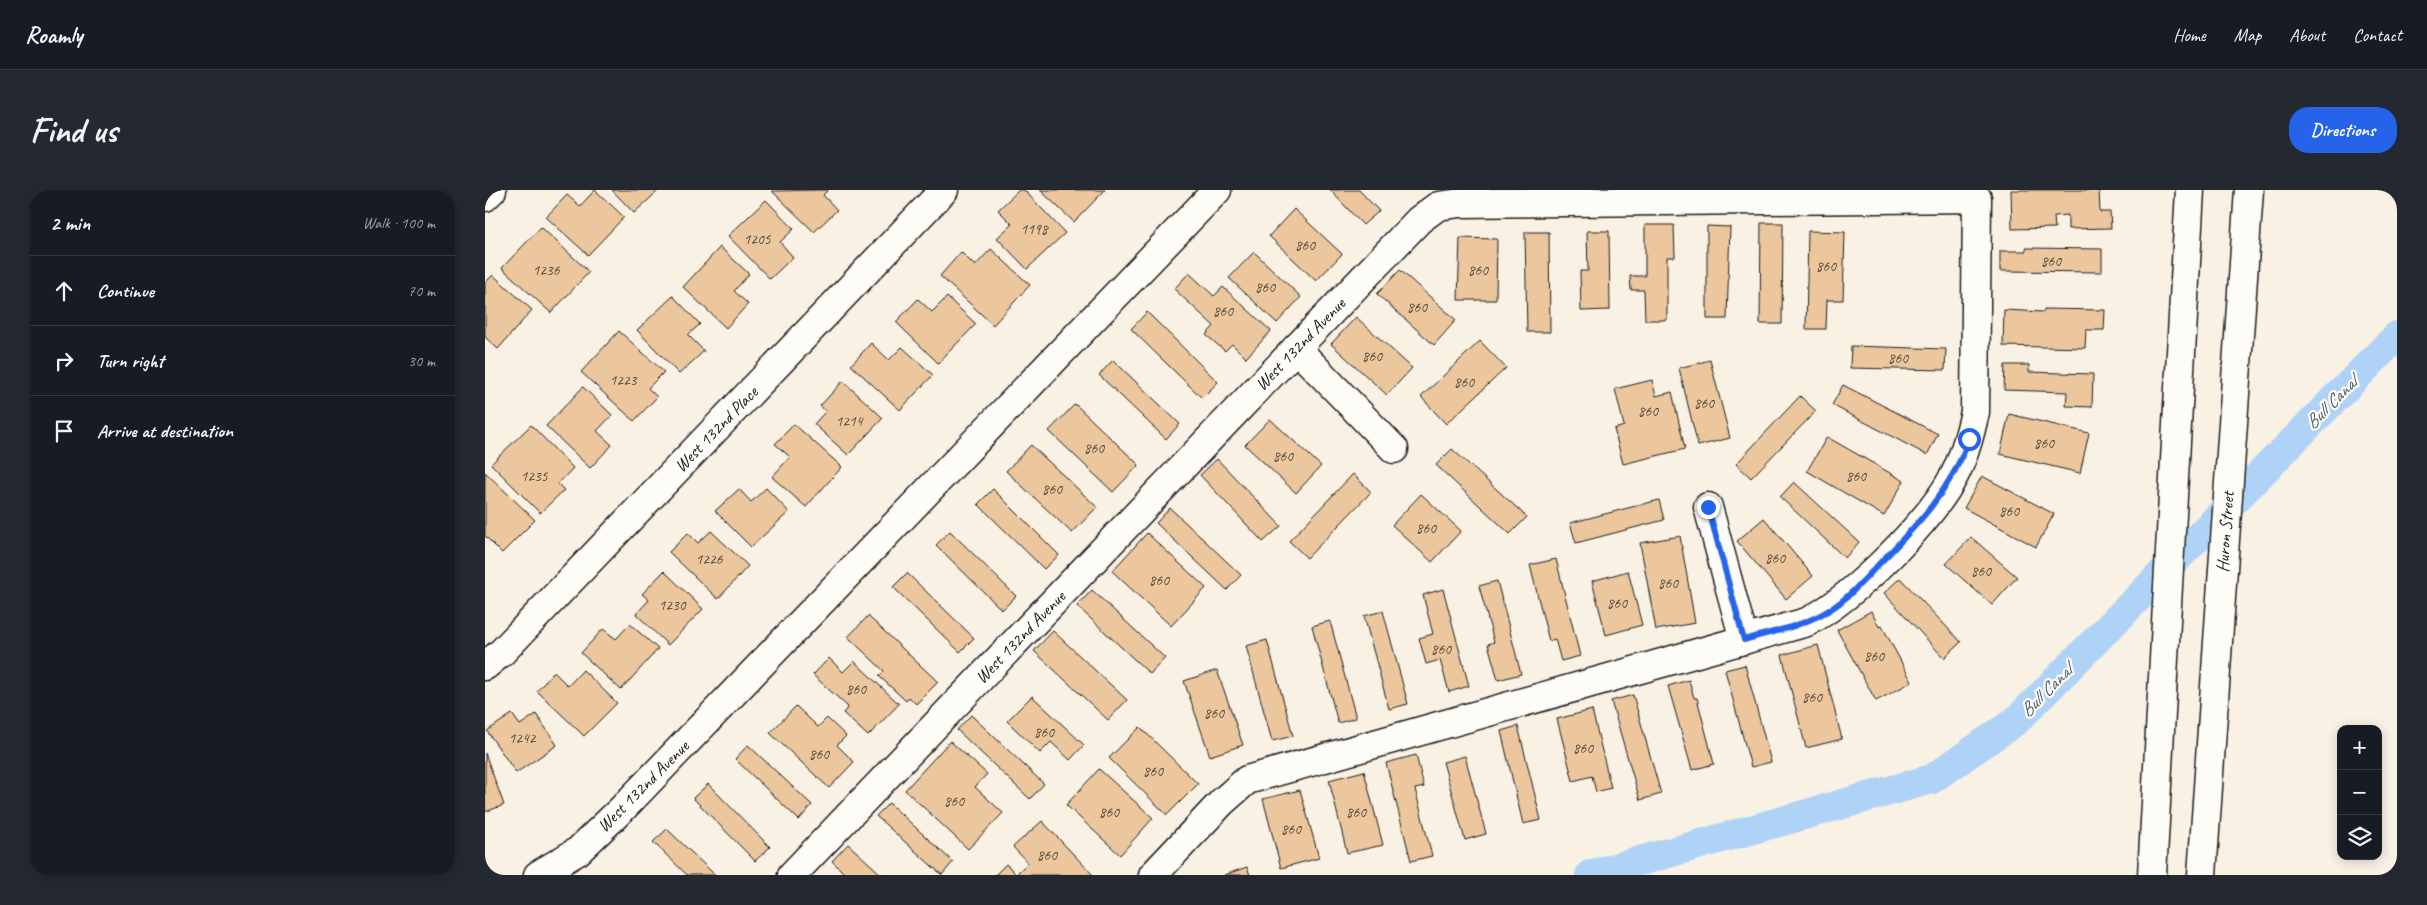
<!DOCTYPE html>
<html lang="en">
<head>
<meta charset="utf-8">
<style>
  body { margin:0; font-family:Caveat,sans-serif; background:#242831; color:#f1f3f6 }
  .controls { position:absolute; right:15px; bottom:15px; display:grid; overflow:hidden; border-radius:10px; box-shadow:0 2px 12px #0003 }
  .controls button { width:45px; height:45px; display:grid; place-items:center; padding:0; border:0; border-bottom:1px solid #363941; background:#171b24; color:#f1f3f6; font:25px sans-serif }
  .stop { position:absolute; width:15px; height:15px; margin:-11px; border:4px solid #2563eb; border-radius:50%; background:#fff }
  .stop.end { background:#2563eb; border-color:#fff; box-shadow:0 1px 5px #0008 }
  .list { margin:0; padding:0; list-style:none }
  h2 { display:flex; justify-content:space-between; align-items:center; height:65px; margin:0; padding:0 20px; font-size:21px }
  h2 small { font-size:16px; font-weight:400; color:#9ea1a6 }
  .list li { display:grid; grid-template-columns:32px 1fr auto; gap:15px; align-items:center; box-sizing:border-box; height:70px; padding:0 20px; border-top:1px solid #363941 }
  .list b { display:block; font-size:19px; white-space:nowrap }
  .list em { font-size:16px; font-style:normal; color:#9ea1a6 }
  .icon { flex:none; width:28px; height:28px; fill:none; stroke:currentColor; stroke-width:2; stroke-linecap:round; stroke-linejoin:round }
  .map { position:relative; flex:none; width:1912px; height:685px; overflow:hidden; border-radius:20px }
  header { display:flex; align-items:center; gap:30px; box-sizing:border-box; height:70px; padding:0 25px; background:#171b24; border-bottom:1px solid #363941 }
  header strong { font-size:24px }
  nav { display:flex; gap:28px; margin-inline-start:auto; font-size:18px }
  .intro { display:flex; align-items:center; justify-content:space-between; box-sizing:border-box; height:120px; padding:0 30px }
  h1 { margin:0; font-size:35px }
  .button { padding:12px 22px; border-radius:20px; background:#2563eb; color:#fff; font-size:18px; font-weight:700 }
  main { display:flex; gap:30px; padding:0 30px }
  aside { flex:1; background:#171b24; border-radius:20px; box-shadow:0 2px 12px #0003 }
  .map>svg:first-child { display:block }
  .lines { fill:none; stroke-linecap:round; stroke-linejoin:round }
  .canal { stroke:#aed3f7; stroke-width:30 }
  .building { fill:#ecc79d; stroke:#1c1c1c }
  .minor-casing { stroke:#1c1c1c; stroke-width:31 }
  .secondary-casing { stroke:#1c1c1c; stroke-width:31 }
  .minor { stroke:#fdfcf7; stroke-width:28 }
  .secondary { stroke:#fdfcf7; stroke-width:28 }
  .route { stroke:#2563eb; stroke-width:6 }
  .labels { text-anchor:middle; dominant-baseline:central; stroke-width:4.5; stroke-linejoin:round; paint-order:stroke }
  .number-label { font-size:15px; fill:#50473c }
  .street-label { font-size:18px; fill:#1c1c1c; stroke:#fdfcf7 }
  .water-label { font-size:19px; font-style:italic; fill:#4f5c69; stroke:#fdfcf7 }
</style>
</head>
<body>
<header>
<strong>Roamly</strong>
<nav><a>Home</a><a>Map</a><a>About</a><a>Contact</a></nav>
</header>
<div class="intro"><h1>Find us</h1><a class="button">Directions</a></div>
<main>
<aside>
<h2>2 min<small>Walk · 100 m</small></h2>
<ul class="list">
<li><svg class="icon" aria-label="ahead" viewBox="0 0 24 24"><path d="M12 20V5M6 11l6-6 6 6"/></svg><div><b>Continue</b></div><em>70 m</em></li>
<li><svg class="icon" aria-label="right" viewBox="0 0 24 24"><path d="M7 20v-9h11M14 6l5 5-5 5"/></svg><div><b>Turn right</b></div><em>30 m</em></li>
<li><svg class="icon" aria-label="arrive" viewBox="0 0 24 24"><path d="M6 21V4h12l-3 4 3 4H6"/></svg><div><b>Arrive at destination</b></div></li>
</ul>
</aside>
<div class="map">
<svg width="1912" height="685" viewBox="0 0 1912 685">
  <rect width="100%" height="100%" fill="#faf1e5"/>
  <filter id="ink" filterUnits="userSpaceOnUse"><feTurbulence type="fractalNoise" baseFrequency=".02" numOctaves="2"/><feDisplacementMap in="SourceGraphic" scale="10" xChannelSelector="R" yChannelSelector="G"/><feConvolveMatrix kernelMatrix="1 2 1 2 8 2 1 2 1" color-interpolation-filters="sRGB"/></filter>
  <g filter="url(#ink)">
    <g class="lines">
      <polyline class="canal" points="1105,685 1447,589 1532,530 1912,146"/>
    </g>
    <g class="building">
      <polygon points="110,0 139,27 103,65 61,27 82,5 95,16"/>
      <polygon points="127,0 174,0 149,23"/>
      <polygon points="343,0 338,5 352,20 329,42 287,1"/>
      <polygon points="534,0 539,0 580,43 542,79 512,48 527,34 513,20"/>
      <polygon points="555,0 620,0 589,32"/>
      <polygon points="845,0 874,0 894,21 878,35"/>
      <polygon points="1526,0 1614,0 1615,22 1625,22 1626,38 1583,39 1583,25 1569,26 1570,38 1527,39"/>
      <polygon points="281,10 309,39 295,52 308,67 285,89 243,46"/>
      <polygon points="809,19 857,64 831,91 784,46"/>
      <polygon points="1276,33 1298,33 1297,134 1275,134"/>
      <polygon points="1160,35 1189,35 1190,67 1182,67 1182,130 1160,130 1159,100 1146,100 1145,86 1160,86"/>
      <polygon points="1222,36 1245,37 1242,129 1222,129"/>
      <polygon points="56,37 104,82 66,123 17,78"/>
      <polygon points="1102,41 1124,41 1125,120 1096,121 1095,81 1103,81"/>
      <polygon points="1323,41 1360,42 1358,110 1342,110 1341,139 1321,139"/>
      <polygon points="1040,42 1064,42 1065,142 1042,142"/>
      <polygon points="975,48 1012,49 1011,110 973,110"/>
      <polygon points="235,57 264,84 249,101 263,114 241,138 198,97"/>
      <polygon points="1541,58 1617,59 1617,82 1515,81 1515,61 1541,61"/>
      <polygon points="506,59 545,95 508,135 455,86 476,62 490,76"/>
      <polygon points="769,62 816,107 792,133 744,88"/>
      <polygon points="915,80 971,130 949,155 892,104"/>
      <polygon points="704,83 729,106 738,97 786,141 761,168 747,154 740,161 721,145 729,136 689,99"/>
      <polygon points="8,85 47,120 13,159 0,147 0,93"/>
      <polygon points="188,106 215,134 203,145 219,161 194,184 152,140"/>
      <polygon points="462,107 491,134 453,173 411,132 433,109 447,122"/>
      <polygon points="1559,119 1620,120 1619,140 1601,140 1600,158 1518,156 1519,120 1559,122"/>
      <polygon points="662,122 733,192 717,208 646,139"/>
      <polygon points="871,127 927,178 902,205 846,154"/>
      <polygon points="134,141 179,182 163,198 172,207 149,231 96,182"/>
      <polygon points="995,151 1021,178 961,234 936,207"/>
      <polygon points="386,153 404,170 417,157 448,185 415,220 366,175"/>
      <polygon points="1366,156 1461,159 1460,180 1365,178"/>
      <polygon points="628,170 695,234 681,249 614,185"/>
      <polygon points="1225,170 1245,248 1213,256 1194,178"/>
      <polygon points="1520,175 1544,175 1544,182 1608,184 1607,217 1581,216 1582,202 1519,200"/>
      <polygon points="1167,190 1171,206 1187,202 1200,259 1138,274 1129,239 1139,236 1130,199"/>
      <polygon points="358,191 398,228 363,265 329,234 341,221 335,216"/>
      <polygon points="1358,195 1453,244 1442,265 1347,215"/>
      <polygon points="98,197 127,225 112,241 127,255 105,278 61,236"/>
      <polygon points="1315,206 1331,221 1266,288 1251,274"/>
      <polygon points="590,214 654,275 628,302 564,241"/>
      <polygon points="1524,224 1604,243 1595,283 1515,264"/>
      <polygon points="785,229 836,276 811,303 760,255"/>
      <polygon points="309,234 357,277 321,317 287,287 305,267 290,254"/>
      <polygon points="46,235 88,278 73,294 79,300 55,323 6,274"/>
      <polygon points="1342,247 1419,291 1399,326 1322,281"/>
      <polygon points="546,255 612,317 587,343 521,281"/>
      <polygon points="967,259 1042,327 1025,344 951,275"/>
      <polygon points="732,269 796,336 778,352 715,285"/>
      <polygon points="0,282 50,330 17,363 0,346"/>
      <polygon points="868,284 886,302 822,368 804,351"/>
      <polygon points="1497,286 1569,324 1551,357 1479,318"/>
      <polygon points="1309,292 1374,352 1360,368 1295,307"/>
      <polygon points="281,298 304,322 266,357 230,321 254,299 266,312"/>
      <polygon points="508,299 574,365 559,379 493,314"/>
      <polygon points="936,304 976,341 947,372 907,335"/>
      <polygon points="1174,310 1179,330 1091,353 1085,333"/>
      <polygon points="685,318 756,385 742,400 671,333"/>
      <polygon points="1279,328 1328,386 1301,409 1252,351"/>
      <polygon points="226,341 263,376 233,409 184,362 203,343 213,353"/>
      <polygon points="465,341 531,406 517,420 451,355"/>
      <polygon points="662,343 721,398 686,436 627,381"/>
      <polygon points="1195,346 1210,433 1171,440 1155,353"/>
      <polygon points="1486,347 1532,387 1507,415 1461,374"/>
      <polygon points="1071,369 1095,466 1076,471 1070,449 1064,451 1045,375"/>
      <polygon points="179,381 218,419 183,455 151,424 164,410 157,404"/>
      <polygon points="1143,381 1157,435 1121,445 1107,391"/>
      <polygon points="422,383 489,448 475,462 408,397"/>
      <polygon points="1415,388 1476,452 1459,468 1399,403"/>
      <polygon points="1012,391 1036,484 1013,490 1003,454 1009,452 994,396"/>
      <polygon points="958,399 984,496 964,502 955,470 941,474 934,448 948,444 938,405"/>
      <polygon points="607,400 680,468 665,484 592,416"/>
      <polygon points="898,421 923,514 904,519 879,426"/>
      <polygon points="1386,421 1394,437 1397,436 1427,492 1391,511 1352,440"/>
      <polygon points="383,426 453,492 431,514 424,507 421,511 394,486 399,481 363,447"/>
      <polygon points="845,431 871,528 853,533 827,436"/>
      <polygon points="145,434 173,459 136,500 96,463 118,439 131,449"/>
      <polygon points="568,441 642,510 623,530 549,461"/>
      <polygon points="782,450 808,546 787,551 761,456"/>
      <polygon points="1333,455 1357,549 1321,558 1297,465"/>
      <polygon points="344,468 358,482 369,471 414,514 383,546 358,523 363,517 328,485"/>
      <polygon points="1260,475 1286,572 1266,577 1240,480"/>
      <polygon points="98,480 132,513 99,546 52,501 69,482 83,496"/>
      <polygon points="732,480 758,555 725,566 699,491"/>
      <polygon points="1204,490 1209,508 1212,508 1229,574 1207,580 1183,496"/>
      <polygon points="1148,505 1176,604 1155,610 1126,511"/>
      <polygon points="547,506 599,555 585,570 566,552 555,563 522,531"/>
      <polygon points="311,516 333,537 342,528 361,546 352,555 369,572 344,598 285,543"/>
      <polygon points="1107,520 1126,598 1111,602 1107,586 1088,591 1072,529"/>
      <polygon points="27,524 35,535 51,524 72,555 31,583 2,541"/>
      <polygon points="486,525 559,594 545,609 472,540"/>
      <polygon points="1033,536 1056,630 1038,634 1016,541"/>
      <polygon points="655,537 713,594 682,625 624,568"/>
      <polygon points="465,551 502,584 490,597 518,623 483,659 420,600"/>
      <polygon points="263,555 327,615 314,630 250,569"/>
      <polygon points="0,563 19,615 0,622"/>
      <polygon points="931,565 939,597 930,599 947,666 926,671 901,573"/>
      <polygon points="980,566 1001,644 980,650 958,572"/>
      <polygon points="614,579 668,628 635,665 581,615"/>
      <polygon points="879,581 898,655 862,663 844,590"/>
      <polygon points="223,594 285,657 270,671 208,608"/>
      <polygon points="815,600 834,668 796,678 778,609"/>
      <polygon points="404,613 468,672 457,685 391,626"/>
      <polygon points="557,631 608,685 535,685 533,682 543,673 528,657"/>
      <polygon points="182,639 230,685 202,685 168,652"/>
      <polygon points="363,654 397,685 361,685 347,671"/>
      <polygon points="521,674 532,685 510,685"/>
      <polygon points="762,677 765,685 739,685"/>
    </g>
    <g class="lines">
      <defs>
        <g id="minor">
          <polyline points="0,7 7,0"/>
          <polyline points="811,158 909,259"/>
          <polyline points="1223,317 1259,450"/>
          <polyline points="0,476 17,462 459,0"/>
          <polyline points="53,685 93,661 139,617 732,0"/>
          <path d="M 307,685 L 934,30 L 953,16 L 975,13 L 1492,8 L 1490,222 C 1485,244 1480,264 1470,284 C 1446,331 1368,408 1322,432 L 762,590 L 737,612 L 668,685"/>
        </g>
        <g id="secondary">
          <polyline points="1667,685 1705,0"/>
          <polyline points="1717,685 1764,0"/>
        </g>
      </defs>
      <use href="#minor" class="minor-casing"/>
      <use href="#secondary" class="secondary-casing"/>
      <use href="#minor" class="minor"/>
      <use href="#secondary" class="secondary"/>
    </g>
  </g>
  <g class="lines" filter="url(#ink)">
    <path class="route" d="M 1223,317 L 1259,450 C 1286,442 1314,437 1339,423 C 1360,412 1377,392 1393,375 C 1430,337 1466,301 1484,249"/>
  </g>
  <g class="labels">
    <g class="number-label">
      <text x="549" y="39">1198</text>
      <text x="272" y="49">1205</text>
      <text x="820" y="55">860</text>
      <text x="1566" y="71">860</text>
      <text x="1341" y="76">860</text>
      <text x="61" y="80">1236</text>
      <text x="993" y="80">860</text>
      <text x="780" y="97">860</text>
      <text x="932" y="117">860</text>
      <text x="738" y="121">860</text>
      <text x="887" y="166">860</text>
      <text x="1413" y="168">860</text>
      <text x="138" y="190">1223</text>
      <text x="979" y="192">860</text>
      <text x="1219" y="213">860</text>
      <text x="1163" y="221">860</text>
      <text x="364" y="231">1214</text>
      <text x="1559" y="253">860</text>
      <text x="609" y="258">860</text>
      <text x="798" y="266">860</text>
      <text x="49" y="286">1235</text>
      <text x="1371" y="286">860</text>
      <text x="567" y="299">860</text>
      <text x="1524" y="321">860</text>
      <text x="941" y="338">860</text>
      <text x="1290" y="368">860</text>
      <text x="224" y="369">1226</text>
      <text x="1496" y="381">860</text>
      <text x="674" y="390">860</text>
      <text x="1183" y="393">860</text>
      <text x="1132" y="413">860</text>
      <text x="187" y="415">1230</text>
      <text x="956" y="459">860</text>
      <text x="1389" y="466">860</text>
      <text x="371" y="499">860</text>
      <text x="1327" y="507">860</text>
      <text x="729" y="523">860</text>
      <text x="559" y="542">860</text>
      <text x="37" y="548">1242</text>
      <text x="1098" y="558">860</text>
      <text x="334" y="564">860</text>
      <text x="668" y="581">860</text>
      <text x="469" y="611">860</text>
      <text x="624" y="622">860</text>
      <text x="871" y="622">860</text>
      <text x="806" y="639">860</text>
      <text x="562" y="665">860</text>
    </g>
    <g class="street-label">
      <text transform="translate(815 154) rotate(-46)">West 132nd Avenue</text>
      <text transform="translate(231 239) rotate(-46)">West 132nd Place</text>
      <text transform="translate(1740 342) rotate(-86)">Huron Street</text>
      <text transform="translate(535 447) rotate(-46)">West 132nd Avenue</text>
      <text transform="translate(158 596) rotate(-45)">West 132nd Avenue</text>
    </g>
    <g class="water-label">
      <text transform="translate(1846 213) rotate(-45)">Bull Canal</text>
      <text transform="translate(1561 501) rotate(-45)">Bull Canal</text>
    </g>
  </g>
</svg>
<div class="controls">
<button>+</button>
<button>−</button>
<button><svg class="icon" aria-label="layers" viewBox="0 0 24 24"><path d="M12 4l9 5-9 5-9-5zM3 14l9 5 9-5"/></svg></button>
</div>
<div class="stop" style="left:1484px;top:249px"></div>
<div class="stop end" style="left:1223px;top:317px"></div>
</div>
</main>
</body>
</html>
